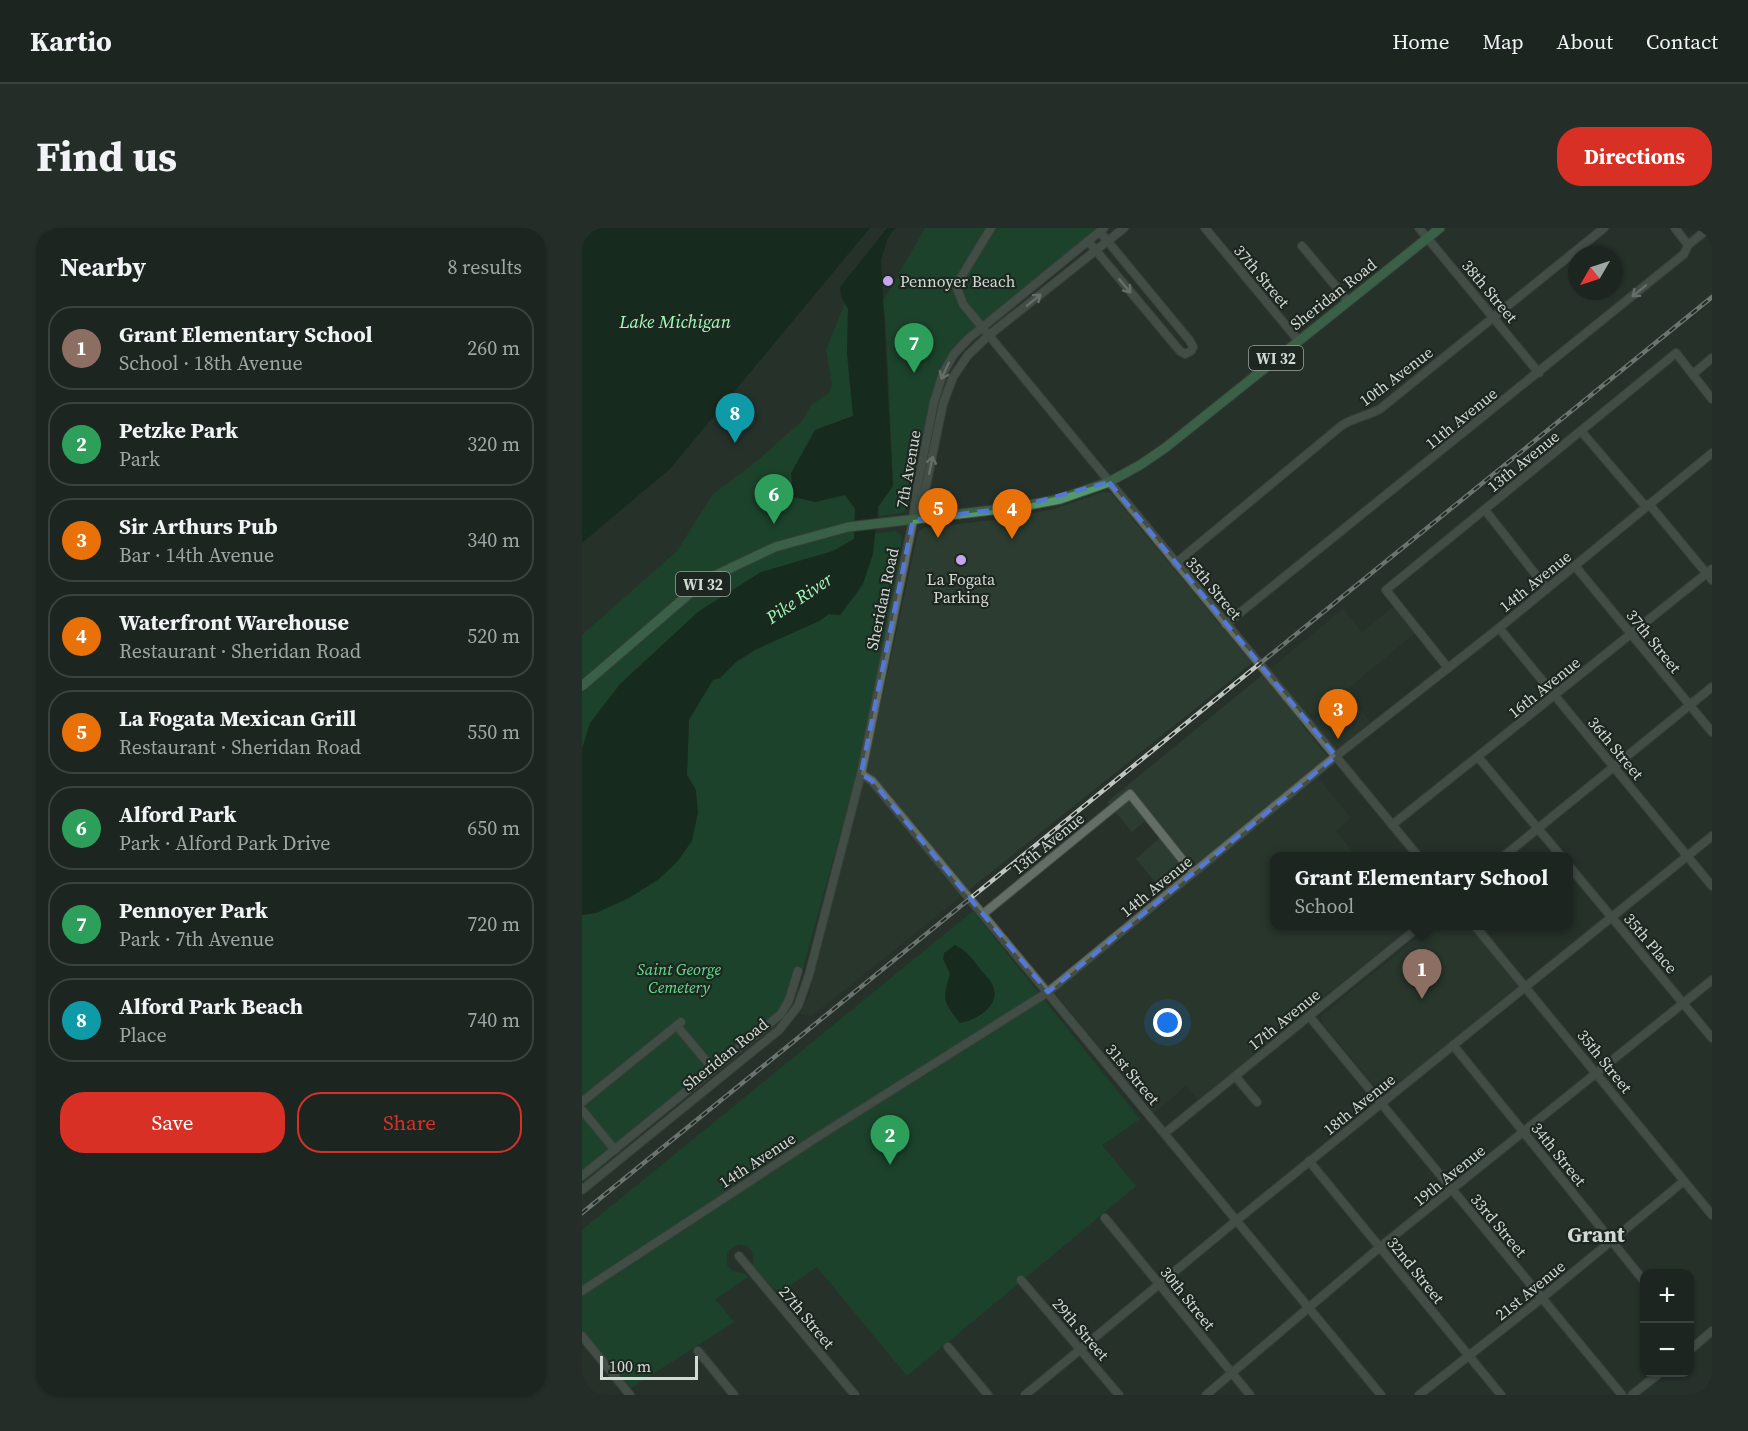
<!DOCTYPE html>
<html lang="en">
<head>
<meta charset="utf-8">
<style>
  body { margin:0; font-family:"Source Serif 4",serif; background:#252d29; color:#f1f3f6 }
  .controls { position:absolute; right:18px; bottom:18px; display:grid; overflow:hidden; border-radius:12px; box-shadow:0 2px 4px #0004 }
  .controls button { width:54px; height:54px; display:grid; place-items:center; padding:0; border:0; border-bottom:2px solid #3b423e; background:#1d2520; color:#f1f3f6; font:30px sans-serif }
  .compass { position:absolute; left:986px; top:18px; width:54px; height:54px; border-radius:50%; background:#1d2520; box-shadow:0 2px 4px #0004; rotate:231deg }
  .scale { position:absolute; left:18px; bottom:15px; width:98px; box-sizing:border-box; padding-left:6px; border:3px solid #d2d9d4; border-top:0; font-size:16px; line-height:21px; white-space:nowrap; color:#d2d9d4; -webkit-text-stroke:4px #1d2720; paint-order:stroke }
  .you { position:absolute; left:586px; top:795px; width:21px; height:21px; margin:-15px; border:4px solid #fff; border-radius:50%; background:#1a73e8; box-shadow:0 0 0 9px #1a73e833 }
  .badge { display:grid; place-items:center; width:39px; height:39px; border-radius:50%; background:#d93025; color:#fff; font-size:20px; font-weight:700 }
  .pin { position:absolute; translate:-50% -50px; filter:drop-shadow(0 2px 3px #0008) }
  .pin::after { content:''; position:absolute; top:32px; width:21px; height:18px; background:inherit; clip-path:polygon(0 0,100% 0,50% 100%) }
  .popup { position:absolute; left:688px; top:624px; width:303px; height:78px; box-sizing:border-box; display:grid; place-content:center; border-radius:12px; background:#1d2520; filter:drop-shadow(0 2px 4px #0005); font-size:20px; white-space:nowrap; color:#a0a5a5 }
  .popup b { font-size:22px; color:#f1f3f6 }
  .popup::after { content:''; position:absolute; left:50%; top:100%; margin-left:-12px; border:12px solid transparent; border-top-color:#1d2520 }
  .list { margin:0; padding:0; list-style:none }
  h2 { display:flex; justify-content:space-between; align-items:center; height:78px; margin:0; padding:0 24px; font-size:26px }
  h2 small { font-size:20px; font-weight:400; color:#a0a5a5 }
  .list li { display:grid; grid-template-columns:39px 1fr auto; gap:18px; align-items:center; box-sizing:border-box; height:84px; margin:0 12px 12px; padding:0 12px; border:2px solid #3b423e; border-radius:24px }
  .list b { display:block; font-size:22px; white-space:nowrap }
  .list p { margin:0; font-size:20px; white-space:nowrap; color:#a0a5a5 }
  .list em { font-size:20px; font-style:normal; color:#a0a5a5 }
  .actions { display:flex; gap:12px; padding:18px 24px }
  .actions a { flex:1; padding:14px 0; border:2px solid #d93025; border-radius:24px; text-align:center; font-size:21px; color:#d93025 }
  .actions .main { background:#d93025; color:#fff }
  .map { position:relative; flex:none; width:1130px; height:1167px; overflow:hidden; border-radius:24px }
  header { display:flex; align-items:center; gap:36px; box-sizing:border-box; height:84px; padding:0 30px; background:#1d2520; border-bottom:2px solid #3b423e }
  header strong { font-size:28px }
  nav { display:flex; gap:33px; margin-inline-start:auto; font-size:21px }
  .intro { display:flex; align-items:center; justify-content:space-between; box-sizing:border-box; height:144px; padding:0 36px }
  h1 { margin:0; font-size:42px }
  .button { padding:15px 27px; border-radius:24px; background:#d93025; color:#fff; font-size:21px; font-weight:700 }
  main { display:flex; gap:36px; padding:0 36px }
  aside { flex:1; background:#1d2520; border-radius:24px; box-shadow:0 2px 4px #0004 }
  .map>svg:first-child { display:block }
  .built { fill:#2c3c30 }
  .green { fill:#10572e }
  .water { fill:#052310 }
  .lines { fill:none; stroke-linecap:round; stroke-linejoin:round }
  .minor-casing { stroke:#464f48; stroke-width:10 }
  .major-casing { stroke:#464f48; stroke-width:11 }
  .minor { stroke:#636f66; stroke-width:8 }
  .major { stroke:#539a6b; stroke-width:9 }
  .rail-casing { stroke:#bfc6c1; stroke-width:4.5 }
  .rail { stroke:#1d2720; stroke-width:2; stroke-dasharray:7; stroke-linecap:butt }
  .oneway { stroke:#b1b9b3 }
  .marked { fill:none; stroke:#5378d7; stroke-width:4.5; stroke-dasharray:12 8; stroke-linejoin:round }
  .poi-dot { fill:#c4a7f1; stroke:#1d2720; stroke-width:2 }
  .labels { text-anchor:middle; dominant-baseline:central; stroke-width:4.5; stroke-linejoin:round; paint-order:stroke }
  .shield { fill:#1d2720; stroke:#9ca49e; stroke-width:1.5 }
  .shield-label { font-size:15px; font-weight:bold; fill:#d2d9d4 }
  .street-label { font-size:16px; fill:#d2d9d4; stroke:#1d2720 }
  .poi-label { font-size:16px; fill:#d2d9d4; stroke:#1d2720; text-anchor:start }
  .park-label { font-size:16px; font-style:italic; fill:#65e08f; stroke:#1d2720 }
  .water-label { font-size:18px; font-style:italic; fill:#a0fdbb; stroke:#1d2720 }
  .district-label { font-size:22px; font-weight:bold; fill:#d2d9d4; stroke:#1d2720 }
</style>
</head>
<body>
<header>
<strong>Kartio</strong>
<nav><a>Home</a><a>Map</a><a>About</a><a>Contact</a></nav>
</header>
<div class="intro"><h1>Find us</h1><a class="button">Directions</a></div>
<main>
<aside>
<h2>Nearby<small>8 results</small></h2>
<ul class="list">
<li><span class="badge" style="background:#8d6e63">1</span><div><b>Grant Elementary School</b><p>School · 18th Avenue</p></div><em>260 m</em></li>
<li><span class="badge" style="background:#2e9e5b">2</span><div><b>Petzke Park</b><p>Park</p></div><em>320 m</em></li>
<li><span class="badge" style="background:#e8710a">3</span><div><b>Sir Arthurs Pub</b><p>Bar · 14th Avenue</p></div><em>340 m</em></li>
<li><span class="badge" style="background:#e8710a">4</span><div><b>Waterfront Warehouse</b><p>Restaurant · Sheridan Road</p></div><em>520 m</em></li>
<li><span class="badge" style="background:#e8710a">5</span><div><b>La Fogata Mexican Grill</b><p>Restaurant · Sheridan Road</p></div><em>550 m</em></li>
<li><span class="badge" style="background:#2e9e5b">6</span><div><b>Alford Park</b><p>Park · Alford Park Drive</p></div><em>650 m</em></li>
<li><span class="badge" style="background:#2e9e5b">7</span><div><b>Pennoyer Park</b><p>Park · 7th Avenue</p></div><em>720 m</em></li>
<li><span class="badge" style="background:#0f9aa8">8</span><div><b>Alford Park Beach</b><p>Place</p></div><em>740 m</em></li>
</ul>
<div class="actions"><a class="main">Save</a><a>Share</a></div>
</aside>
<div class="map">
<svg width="1130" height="1167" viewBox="0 0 1130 1167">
  <rect width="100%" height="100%" fill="#27312a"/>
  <g class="built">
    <polygon points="521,264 529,265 670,435 230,788 218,786 226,770 230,756 260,638 301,466 336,304 341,300 428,290 472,281"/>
    <polygon points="812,378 833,405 745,478 717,493 746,529 731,544 769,590 754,603 774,628 693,628 693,698 820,698 824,702 616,872 604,858 572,885 474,766 478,760 588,672 554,631 583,605 569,588 550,604 525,574 761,381 780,404"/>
    <polygon points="766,465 788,494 754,522 731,493"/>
    <polygon points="849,698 887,698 936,758 803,867 797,863 741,796 739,788"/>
  </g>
  <g class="green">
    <polygon points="343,0 515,0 385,107 363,133 349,167 325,281 319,285 297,288 296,279 311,258 304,96 301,73"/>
    <polygon points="263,75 266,81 265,125 271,188 233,202 233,274 263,267 273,281 272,311 251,323 229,330 8,495 0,521 0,407 95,323 131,266 175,233 220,193 230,176 246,166 250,156 244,122"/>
    <polygon points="314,303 320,309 316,347 275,545 210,780 0,955 0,687 14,685 47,670 77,651 114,562 105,547 107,492 131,451 138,450 154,434 173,422 237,393 247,386 258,387 276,364 291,326 292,306"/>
    <path d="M 391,683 L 558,891 L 520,917 L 554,958 L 325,1148 L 235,1039 L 197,1065 L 170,1039 C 176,1018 158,1009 145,1025 L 145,1037 L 150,1043 L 162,1045 L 166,1049 L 133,1071 L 152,1094 L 49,1160 L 0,1103 L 0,1002 Z"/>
  </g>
  <g class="water">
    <polygon points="0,0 288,0 88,241 0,315"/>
    <polygon points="305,0 313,0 306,10 299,32 311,258 296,279 291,326 281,356 258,387 247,386 237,393 173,422 154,434 138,450 131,452 107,492 105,547 114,562 116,585 110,613 95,634 77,651 47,670 14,685 0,687 0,521 8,495 38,456 117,383 179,344 251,323 272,311 273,281 263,267 233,274 211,269 209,245 233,202 271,188 265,125 266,81 259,69 258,59"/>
    <path d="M 373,717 C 386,724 390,730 399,742 C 403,747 409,752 411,758 C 419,778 395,792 378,795 C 361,774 360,772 368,746 L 361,731 L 362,725 Z"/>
  </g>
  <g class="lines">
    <defs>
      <g id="minor">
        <polyline points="409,0 378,51 375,60 381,76 836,628"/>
        <polyline points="623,0 716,112"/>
        <polyline points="837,0 957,145"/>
        <polyline points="1093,0 1106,17"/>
        <polyline points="506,13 598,123 603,126 609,123 611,119 608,113 518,4"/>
        <polyline points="720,18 766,73"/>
        <polyline points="1111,146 1130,130"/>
        <polyline points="999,203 1064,279"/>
        <polyline points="1067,276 1130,352"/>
        <polyline points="903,282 965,361"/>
        <polyline points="335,283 343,263 361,176 371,149 386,127 406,108 542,0"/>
        <path d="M 594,335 L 759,198 C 770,190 785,188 798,181 L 1022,0"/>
        <polyline points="993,338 1130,504"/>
        <polyline points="644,396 1102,26 1106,17 1127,0"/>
        <polyline points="917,400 1130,658"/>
        <polyline points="866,440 804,362 1094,125 1130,171"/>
        <polyline points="896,529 979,628"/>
        <polyline points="279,546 290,553 799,1167"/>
        <polyline points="810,597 1130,341"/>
        <polyline points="922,628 1130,459"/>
        <polyline points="987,638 1130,810"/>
        <polyline points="401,686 548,566 611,645"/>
        <polyline points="893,698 1130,987"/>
        <polyline points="727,788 1040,1167"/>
        <polyline points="95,798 131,841"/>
        <polyline points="871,817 1062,1053"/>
        <polyline points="653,848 675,874"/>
        <polyline points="0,874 99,794"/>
        <polyline points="0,882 33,922"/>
        <polyline points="583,905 838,698"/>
        <polyline points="727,933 919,1167"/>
        <polyline points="0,948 199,786 207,772 216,743"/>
        <polyline points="0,962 197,802 216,778 227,747 279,546 331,292 336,255 352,174 361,145 372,126 386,111 522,0"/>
        <polyline points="523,990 668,1167"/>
        <polyline points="157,1028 273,1167"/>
        <polyline points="439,1052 537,1167"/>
        <polyline points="0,1063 237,908 466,764 754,528 917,400 1130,225"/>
        <polyline points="0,1108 48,1167"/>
        <polyline points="366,1119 406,1167"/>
        <polyline points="1108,1122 1130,1103"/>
        <polyline points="116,1123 152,1167"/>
        <polyline points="443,1167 655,992 1130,608"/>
        <polyline points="624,1167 798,1019 1130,752"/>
        <polyline points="837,1167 960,1070 1102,953"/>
        <polyline points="1050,1167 1079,1144"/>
      </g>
      <polyline id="major" points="0,458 114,360 136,346 193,319 266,299 436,279 478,271 527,254 558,237 583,220 858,0"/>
    </defs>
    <use href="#minor" class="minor-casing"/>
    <use href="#major" class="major-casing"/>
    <use href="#minor" class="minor"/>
    <use href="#major" class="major"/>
    <defs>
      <polyline id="rail" points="0,985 1130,69"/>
    </defs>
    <use href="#rail" class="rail-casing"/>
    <use href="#rail" class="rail"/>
  </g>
  <defs><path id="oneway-shaft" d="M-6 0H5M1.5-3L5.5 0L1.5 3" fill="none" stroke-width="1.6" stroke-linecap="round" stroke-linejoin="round" transform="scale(1.5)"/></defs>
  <g class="oneway">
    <use href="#oneway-shaft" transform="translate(543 58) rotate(50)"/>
    <use href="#oneway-shaft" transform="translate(1057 63) rotate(141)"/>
    <use href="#oneway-shaft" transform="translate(452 72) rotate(-39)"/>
    <use href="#oneway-shaft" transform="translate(363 143) rotate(115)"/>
    <use href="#oneway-shaft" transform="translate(349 237) rotate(-78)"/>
  </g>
  <path d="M0 0H1130V1167H0ZM 527,254 L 754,528 L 466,764 L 290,553 L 279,546 L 331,292 L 436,279 Z" fill="#27312a" fill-opacity=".55" fill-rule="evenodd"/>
  <path class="marked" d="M 527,254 L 754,528 L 466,764 L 290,553 L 279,546 L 331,292 L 436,279 Z"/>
  <g class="poi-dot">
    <circle cx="306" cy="53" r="6"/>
    <circle cx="379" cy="332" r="6"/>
  </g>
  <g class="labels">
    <g class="shield">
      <rect x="667" y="118" width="54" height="24" rx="4.5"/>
      <rect x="94" y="344" width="54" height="24" rx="4.5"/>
    </g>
    <g class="shield-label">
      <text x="694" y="130">WI 32</text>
      <text x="121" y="356">WI 32</text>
    </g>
    <g class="street-label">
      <text transform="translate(680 48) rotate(50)">37th Street</text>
      <text transform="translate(908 63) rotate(50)">38th Street</text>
      <text transform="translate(751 66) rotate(-38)">Sheridan Road</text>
      <text transform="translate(814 148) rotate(-37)">10th Avenue</text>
      <text transform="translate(879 190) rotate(-39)">11th Avenue</text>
      <text transform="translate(941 233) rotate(-39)">13th Avenue</text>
      <text transform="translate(326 241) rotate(-80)">7th Avenue</text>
      <text transform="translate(953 353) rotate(-39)">14th Avenue</text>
      <text transform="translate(632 360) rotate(50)">35th Street</text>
      <text transform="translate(300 371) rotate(-78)">Sheridan Road</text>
      <text transform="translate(1072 413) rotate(51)">37th Street</text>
      <text transform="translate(962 459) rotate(-39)">16th Avenue</text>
      <text transform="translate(1034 520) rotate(50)">36th Street</text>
      <text transform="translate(466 615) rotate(-39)">13th Avenue</text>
      <text transform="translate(574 658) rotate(-39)">14th Avenue</text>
      <text transform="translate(1069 715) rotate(50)">35th Place</text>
      <text transform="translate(702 791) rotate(-39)">17th Avenue</text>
      <text transform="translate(143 826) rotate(-39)">Sheridan Road</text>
      <text transform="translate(1023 833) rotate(51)">35th Street</text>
      <text transform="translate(551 846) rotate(50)">31st Street</text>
      <text transform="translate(777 876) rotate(-39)">18th Avenue</text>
      <text transform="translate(977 926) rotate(51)">34th Street</text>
      <text transform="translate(175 932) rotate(-33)">14th Avenue</text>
      <text transform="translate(867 947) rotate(-39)">19th Avenue</text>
      <text transform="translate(917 997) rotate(50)">33rd Street</text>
      <text transform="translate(834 1042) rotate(51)">32nd Street</text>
      <text transform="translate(948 1062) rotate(-39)">21st Avenue</text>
      <text transform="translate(606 1070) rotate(51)">30th Street</text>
      <text transform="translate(225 1089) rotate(50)">27th Street</text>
      <text transform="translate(499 1101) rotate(49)">29th Street</text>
    </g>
    <g class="poi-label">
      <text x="318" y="53">Pennoyer Beach</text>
      <text x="379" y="351" text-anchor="middle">La Fogata<tspan x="379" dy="18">Parking</tspan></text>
    </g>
    <g class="park-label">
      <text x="97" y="741">Saint George<tspan x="97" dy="18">Cemetery</tspan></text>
    </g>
    <g class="water-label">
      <text x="93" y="93">Lake Michigan</text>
      <text transform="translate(217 370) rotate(-34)">Pike River</text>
    </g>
    <g class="district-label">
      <text x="1014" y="1006">Grant</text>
    </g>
  </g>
</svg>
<div class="controls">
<button>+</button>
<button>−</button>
</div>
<svg class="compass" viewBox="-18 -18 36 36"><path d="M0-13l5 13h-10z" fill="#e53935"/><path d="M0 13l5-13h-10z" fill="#a0a5a5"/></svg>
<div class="scale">100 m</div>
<div class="you"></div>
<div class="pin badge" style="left:840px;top:771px;background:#8d6e63">1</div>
<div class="popup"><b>Grant Elementary School</b>School</div>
<div class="pin badge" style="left:308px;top:937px;background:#2e9e5b">2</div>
<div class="pin badge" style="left:756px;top:511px;background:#e8710a">3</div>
<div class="pin badge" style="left:430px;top:311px;background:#e8710a">4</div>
<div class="pin badge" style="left:356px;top:310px;background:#e8710a">5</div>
<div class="pin badge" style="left:192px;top:296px;background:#2e9e5b">6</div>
<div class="pin badge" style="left:332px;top:145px;background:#2e9e5b">7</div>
<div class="pin badge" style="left:153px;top:215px;background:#0f9aa8">8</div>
</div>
</main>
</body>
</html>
